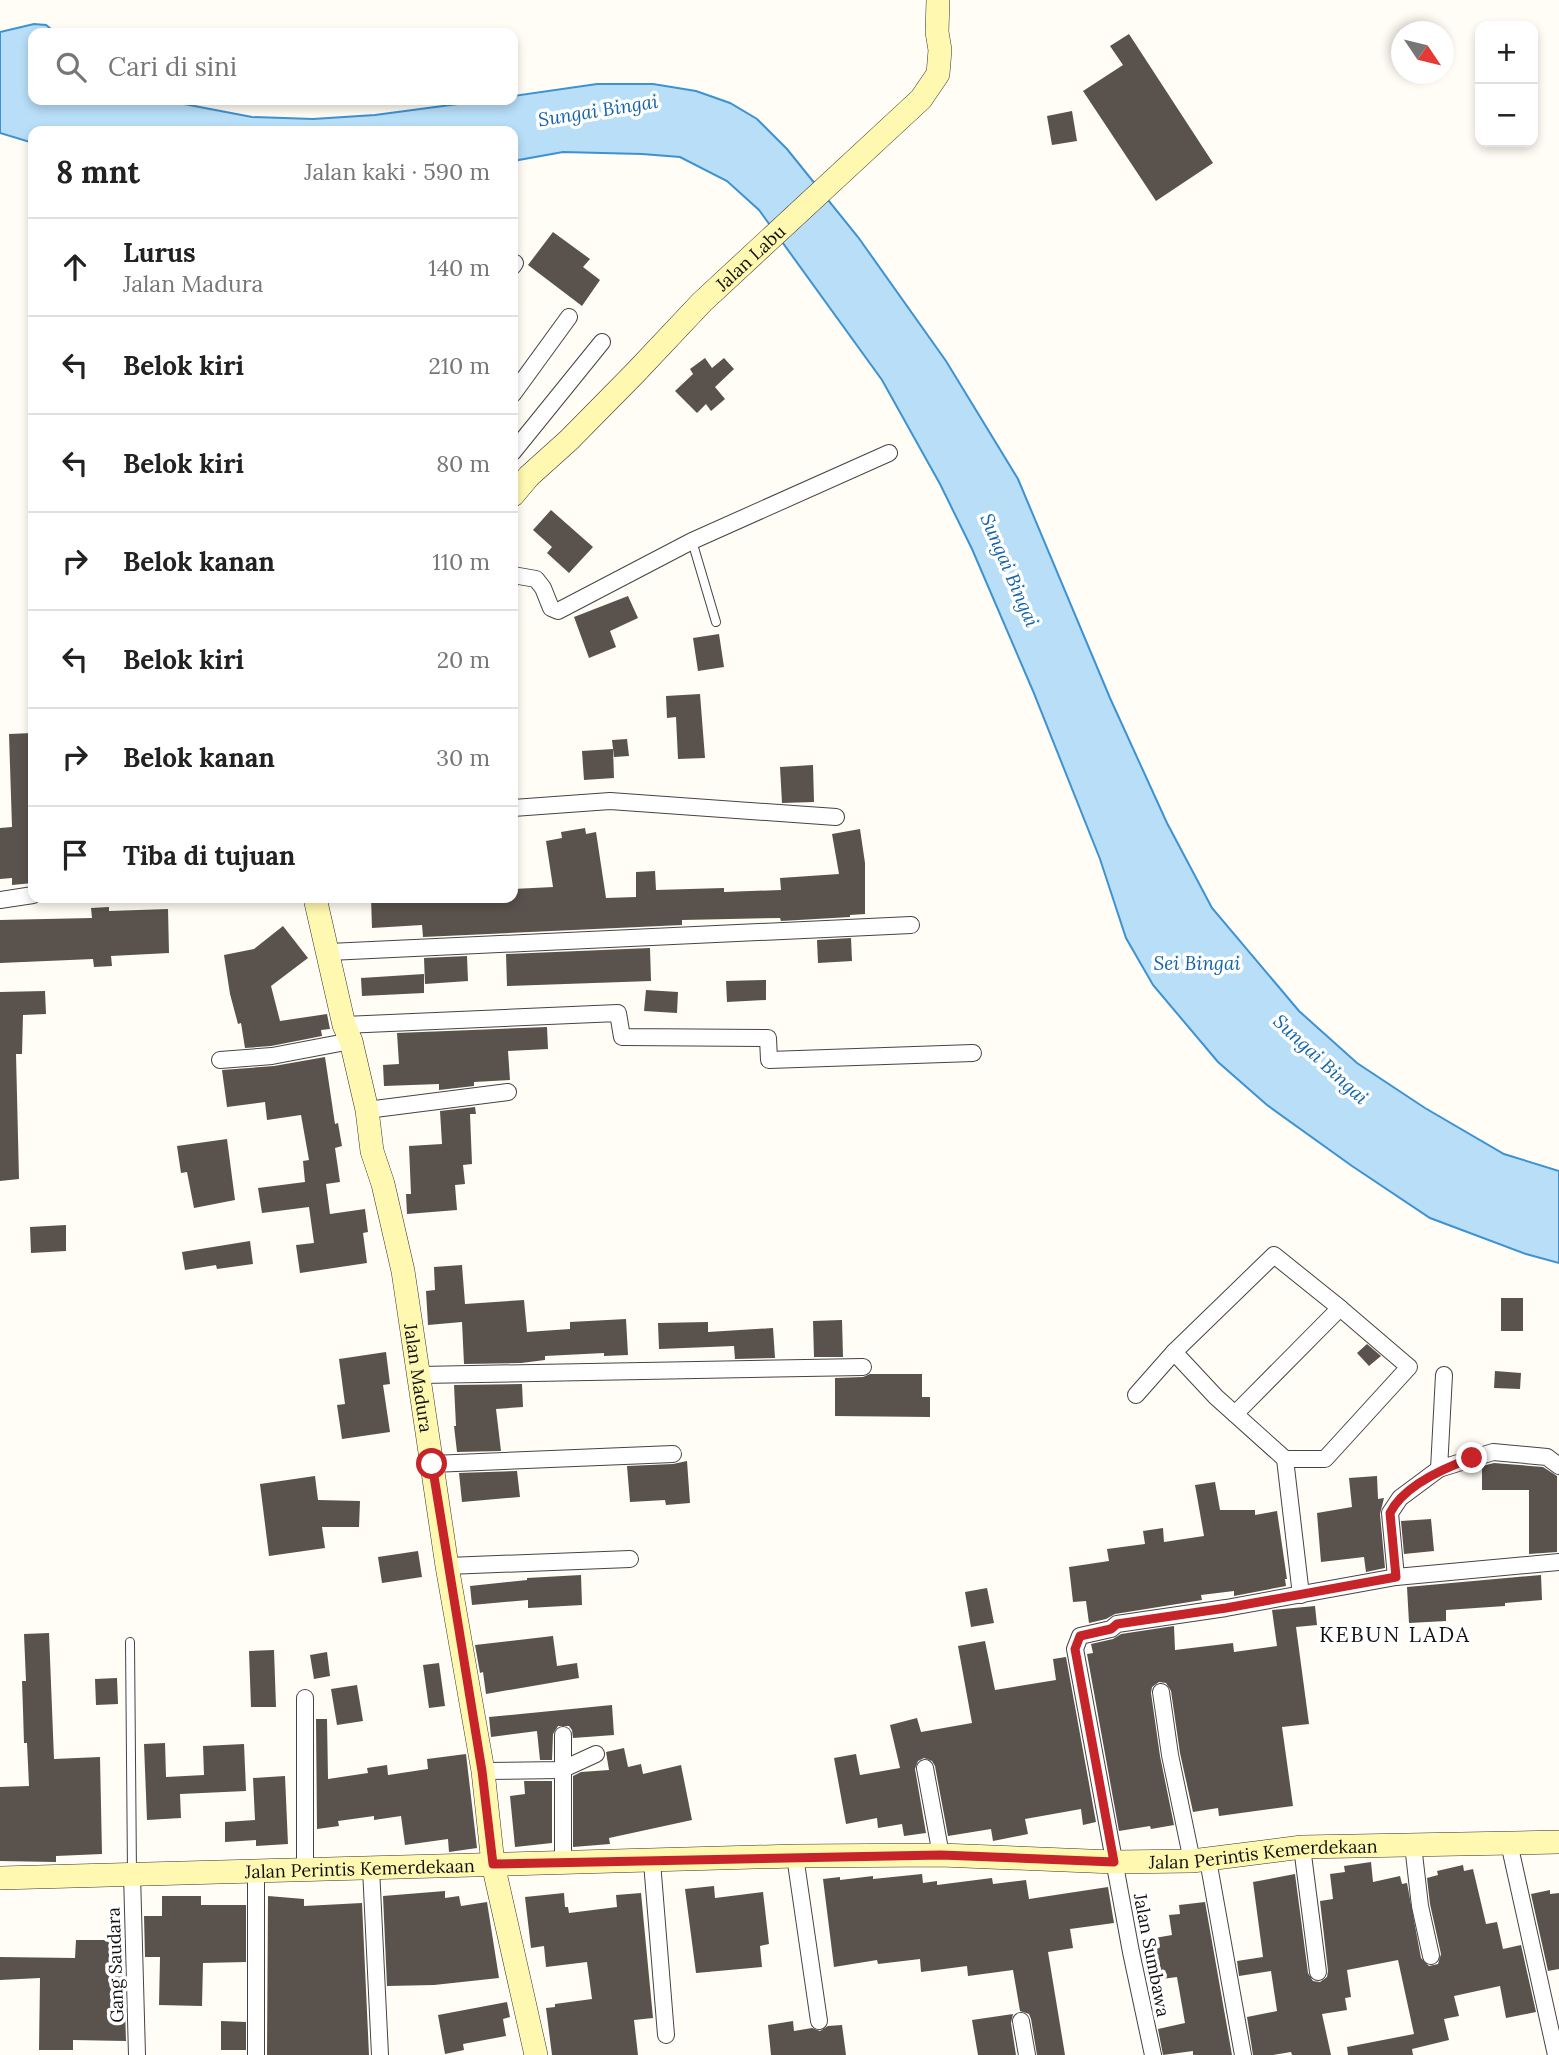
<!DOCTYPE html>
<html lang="id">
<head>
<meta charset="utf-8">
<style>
  body { margin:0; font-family:Lora,serif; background:#f6f6f6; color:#222 }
  .controls { position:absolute; right:21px; top:21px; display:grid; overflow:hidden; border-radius:14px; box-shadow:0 4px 10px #0003 }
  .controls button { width:63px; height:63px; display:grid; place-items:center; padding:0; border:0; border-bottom:2px solid #e0e0e0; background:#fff; color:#222; font:35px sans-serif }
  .compass { position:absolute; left:1391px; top:21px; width:63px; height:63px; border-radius:50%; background:#fff; box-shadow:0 4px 10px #0003; rotate:125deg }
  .stop { position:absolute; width:21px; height:21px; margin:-16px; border:5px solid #c62428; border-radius:50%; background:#fff }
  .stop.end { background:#c62428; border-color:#fff; box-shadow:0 2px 7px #0008 }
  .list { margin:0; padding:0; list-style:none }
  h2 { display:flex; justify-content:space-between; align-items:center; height:91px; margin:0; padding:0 28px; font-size:30px }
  h2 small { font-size:23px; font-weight:400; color:#767676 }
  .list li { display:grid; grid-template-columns:46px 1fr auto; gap:21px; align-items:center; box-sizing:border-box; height:98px; padding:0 28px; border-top:2px solid #e0e0e0 }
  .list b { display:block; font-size:26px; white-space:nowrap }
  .list p { margin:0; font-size:23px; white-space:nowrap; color:#767676 }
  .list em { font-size:23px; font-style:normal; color:#767676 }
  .icon { flex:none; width:38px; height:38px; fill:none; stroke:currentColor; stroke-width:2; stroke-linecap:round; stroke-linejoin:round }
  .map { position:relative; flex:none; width:1559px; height:2055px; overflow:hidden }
  .search { position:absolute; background:#fff; box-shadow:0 4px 10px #0003; left:28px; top:28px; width:490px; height:77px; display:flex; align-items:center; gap:18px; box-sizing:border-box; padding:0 24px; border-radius:14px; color:#767676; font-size:26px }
  .panel { position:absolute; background:#fff; box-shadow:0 4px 10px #0003; left:28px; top:126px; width:490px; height:777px; border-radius:14px }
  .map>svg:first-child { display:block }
  .water { fill:#b8def8; stroke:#3d92d1; stroke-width:2 }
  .building { fill:#5a524d }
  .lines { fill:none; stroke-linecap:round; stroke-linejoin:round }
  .lane-casing { stroke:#444; stroke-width:10 }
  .street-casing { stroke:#444; stroke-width:18 }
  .secondary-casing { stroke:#333; stroke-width:24 }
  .lane { stroke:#fff; stroke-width:8 }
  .street { stroke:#fff; stroke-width:16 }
  .secondary { stroke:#fff8b0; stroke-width:23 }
  .route { stroke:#c62428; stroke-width:9 }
  .labels { text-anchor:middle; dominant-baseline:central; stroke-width:7; stroke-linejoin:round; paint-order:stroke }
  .street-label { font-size:18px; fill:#111; stroke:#fff }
  .water-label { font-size:19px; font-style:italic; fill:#1564a8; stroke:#fff }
  .quarter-label { font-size:21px; letter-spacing:2px; fill:#111; stroke:#fff }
</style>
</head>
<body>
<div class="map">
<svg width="1559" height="2055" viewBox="0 0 1559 2055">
  <rect width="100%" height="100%" fill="#fffdf5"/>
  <polygon class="water" points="34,24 46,25 56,33 33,33 33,100 163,100 252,117 313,119 375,115 488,100 513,100 513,96 597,84 653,84 696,91 730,103 757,119 787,149 858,237 946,361 1018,479 1110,698 1167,823 1212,908 1299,1011 1357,1063 1425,1108 1504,1154 1559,1171 1559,1263 1526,1254 1430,1218 1352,1166 1267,1105 1218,1062 1153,985 1126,938 1100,859 1033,691 972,549 940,484 882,380 759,210 727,181 680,157 642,154 563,152 513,161 513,131 33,131 33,143 0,133 0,32"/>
  <g class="building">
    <polygon points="1129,34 1213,163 1156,201 1083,91 1123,65 1110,46"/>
    <polygon points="1072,111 1077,141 1052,145 1047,116"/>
    <polygon points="553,232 590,259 583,267 600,280 582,306 528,265"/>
    <polygon points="705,358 712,368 724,358 734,369 715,387 725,399 711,411 706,404 697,413 675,391 693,374 690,369"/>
    <polygon points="551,510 593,547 569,573 547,553 552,547 533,530"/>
    <polygon points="628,596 638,618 610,631 616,647 589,658 574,617"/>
    <polygon points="719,634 724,667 698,671 693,638"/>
    <polygon points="700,694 705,758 678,759 676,717 667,718 666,696"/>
    <polygon points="33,733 33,883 12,885 12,878 0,879 0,828 12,827 9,734"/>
    <polygon points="627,739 629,756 614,757 612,740"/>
    <polygon points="613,749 614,778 584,780 582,751"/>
    <polygon points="813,765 814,802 782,803 780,767"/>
    <polygon points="585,828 586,834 596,832 606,898 636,897 636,872 655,871 656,890 724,888 724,892 781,890 780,878 839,874 832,834 860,829 865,863 865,914 850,915 850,917 781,921 780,918 682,920 682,925 423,937 422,925 372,928 371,898 416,898 416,900 513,898 513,889 553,887 546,841 562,838 561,832"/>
    <polygon points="109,907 109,911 168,909 169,953 111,956 112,966 94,967 93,959 0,963 0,920 92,918 91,908"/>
    <polygon points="283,926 308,958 271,986 280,1021 327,1014 330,1029 321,1030 322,1036 271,1046 245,1048 241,1023 238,1024 230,994 224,955 254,949"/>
    <polygon points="851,938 852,961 818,963 817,940"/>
    <polygon points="650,948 651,981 507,986 506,954"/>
    <polygon points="467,956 468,981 425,984 424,958"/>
    <polygon points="424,974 424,993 362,996 361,978"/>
    <polygon points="766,980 766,1000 727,1002 726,981"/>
    <polygon points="646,990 678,992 677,1013 644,1011"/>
    <polygon points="45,991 46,1014 23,1015 22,1054 16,1054 19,1179 0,1181 0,992"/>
    <polygon points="547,1027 548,1049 508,1051 510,1080 474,1082 474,1086 439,1090 439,1084 384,1086 383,1065 399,1064 397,1033"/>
    <polygon points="325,1057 335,1124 338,1123 342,1146 335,1148 340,1182 326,1184 330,1214 365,1209 368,1232 363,1233 367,1263 300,1273 296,1245 314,1243 309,1207 262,1213 258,1188 305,1182 303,1161 309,1160 301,1115 267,1120 265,1102 227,1107 222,1070 274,1066"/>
    <polygon points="475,1107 476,1114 470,1114 472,1164 463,1165 465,1184 455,1185 457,1210 407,1214 406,1194 411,1194 409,1146 442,1144 440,1111"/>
    <polygon points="227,1139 235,1200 194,1208 187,1172 181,1173 177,1146"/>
    <polygon points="66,1225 66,1251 31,1253 30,1227"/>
    <polygon points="250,1241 253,1264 217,1269 216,1265 185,1270 182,1252"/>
    <polygon points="462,1265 465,1304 524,1300 527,1332 570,1329 570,1322 626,1319 628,1355 604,1356 604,1353 545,1356 545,1360 521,1363 464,1364 462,1322 428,1325 426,1291 435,1290 434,1267"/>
    <rect x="1501" y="1298" width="22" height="33"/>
    <polygon points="842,1320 843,1357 814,1357 813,1321"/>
    <polygon points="708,1322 708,1332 773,1328 775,1358 735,1359 734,1346 659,1349 658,1323"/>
    <polygon points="1367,1344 1381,1356 1369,1366 1357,1353"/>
    <polygon points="386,1352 390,1384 383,1385 390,1432 342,1439 337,1405 345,1404 339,1359"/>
    <polygon points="1495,1371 1521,1373 1520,1389 1494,1388"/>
    <polygon points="870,1374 922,1374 922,1397 930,1397 930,1417 835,1416 835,1378 863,1377"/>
    <polygon points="522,1384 523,1407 496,1409 501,1451 457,1452 454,1426 456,1426 454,1385"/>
    <polygon points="687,1461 690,1503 666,1505 665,1500 630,1502 627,1466 673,1464"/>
    <polygon points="1494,1463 1543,1467 1557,1476 1557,1552 1529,1554 1529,1490 1482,1490 1482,1466"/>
    <polygon points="517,1471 520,1497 462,1502 459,1473"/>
    <polygon points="315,1476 318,1500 360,1501 359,1527 322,1527 325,1548 269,1556 260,1484"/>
    <polygon points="1377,1476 1378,1499 1384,1498 1380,1514 1385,1568 1366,1572 1364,1557 1321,1562 1317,1513 1352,1507 1349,1478"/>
    <polygon points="1215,1482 1220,1510 1255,1510 1255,1515 1277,1511 1287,1579 1285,1579 1286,1586 1234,1596 1234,1591 1201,1595 1202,1600 1115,1614 1106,1619 1089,1623 1086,1601 1073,1602 1069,1567 1109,1561 1107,1549 1145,1544 1143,1531 1163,1528 1164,1542 1204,1536 1195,1485"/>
    <polygon points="1431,1519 1434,1551 1404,1554 1401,1521"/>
    <polygon points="418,1551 422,1577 382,1583 378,1557"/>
    <polygon points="581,1575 582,1605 528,1608 528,1600 472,1605 470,1586 527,1580 527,1578"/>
    <polygon points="1541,1575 1542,1600 1505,1603 1505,1606 1446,1610 1446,1621 1409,1623 1407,1587"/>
    <polygon points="987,1588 994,1623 971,1627 965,1592"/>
    <polygon points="1315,1606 1317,1625 1296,1627 1309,1724 1282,1727 1293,1806 1219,1816 1218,1808 1193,1812 1180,1753 1171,1691 1166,1683 1159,1682 1152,1687 1151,1693 1160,1756 1174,1825 1151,1829 1150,1826 1119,1831 1087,1654 1093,1653 1091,1644 1113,1639 1121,1634 1174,1626 1175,1650 1233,1643 1234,1652 1277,1646 1272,1610"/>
    <polygon points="49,1633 54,1759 100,1757 102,1854 56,1856 56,1862 0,1861 0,1787 29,1786 27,1743 24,1743 23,1710 22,1681 26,1681 24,1634"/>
    <polygon points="553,1636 557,1666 577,1663 579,1678 486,1694 483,1672 480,1673 475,1645"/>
    <polygon points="985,1641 995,1690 1056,1680 1053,1659 1066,1657 1096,1822 1083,1825 1081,1809 1025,1819 1028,1834 993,1841 991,1829 948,1836 935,1766 932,1761 924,1758 918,1761 915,1769 926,1833 904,1836 902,1824 878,1828 877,1818 846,1824 834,1758 856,1754 860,1775 900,1768 890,1725 917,1718 921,1732 972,1723 958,1646"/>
    <polygon points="274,1650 276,1707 251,1707 249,1651"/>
    <polygon points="327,1652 330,1676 314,1679 310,1655"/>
    <polygon points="439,1663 445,1706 429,1708 423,1665"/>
    <polygon points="117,1678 118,1704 96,1705 95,1679"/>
    <polygon points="357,1685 363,1721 337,1725 331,1689"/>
    <polygon points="612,1705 614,1735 573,1738 572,1730 569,1726 558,1726 553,1734 552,1760 540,1760 537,1731 491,1737 489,1717"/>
    <polygon points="316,1719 327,1719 328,1779 368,1773 367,1768 387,1765 388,1775 428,1769 427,1759 466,1754 477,1848 449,1852 448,1839 405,1845 401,1816 374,1820 374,1816 338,1821 339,1826 317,1829"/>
    <polygon points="165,1743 166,1777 204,1775 203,1746 244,1744 246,1791 180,1794 181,1818 147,1820 144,1744"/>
    <polygon points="624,1748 628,1767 641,1764 643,1774 681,1765 692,1820 609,1838 610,1844 573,1847 573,1776 581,1772 609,1770 606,1752"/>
    <polygon points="285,1776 288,1844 256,1846 256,1840 225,1842 225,1822 255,1820 253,1778"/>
    <polygon points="524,1781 552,1781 552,1843 515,1847 510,1796 525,1794"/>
    <polygon points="1371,1862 1373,1882 1400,1876 1402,1884 1407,1883 1421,1958 1429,1966 1438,1964 1441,1954 1430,1904 1427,1878 1438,1875 1437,1871 1463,1865 1464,1871 1473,1869 1486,1924 1497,1922 1503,1949 1521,1945 1536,2012 1506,2018 1500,1986 1454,1996 1459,2016 1444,2019 1449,2040 1412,2049 1413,2055 1348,2055 1347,2047 1414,2034 1398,1960 1347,1970 1351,1997 1345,1998 1347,2010 1322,2014 1331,2055 1292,2055 1291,2052 1273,2055 1253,2055 1247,2017 1277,2011 1271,1971 1239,1976 1237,1961 1263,1957 1253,1882 1295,1874 1308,1973 1313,1981 1320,1982 1327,1977 1328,1971 1320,1901 1333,1899 1330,1874 1345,1872 1344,1866"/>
    <polygon points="922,1874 923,1883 937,1881 937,1885 992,1878 993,1884 1026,1880 1029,1899 1108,1887 1114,1923 1070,1929 1073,1948 1048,1952 1065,2055 1037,2055 1031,2019 1029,2014 1020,2011 1013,1970 968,1976 967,1966 921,1972 920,1959 878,1964 877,1960 834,1967 823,1879 840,1877 840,1880 873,1876 873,1879"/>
    <polygon points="714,1886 715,1898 763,1892 769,1944 760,1946 762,1967 696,1973 685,1889"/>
    <polygon points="1550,1890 1550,1894 1559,1893 1559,1969 1548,1971 1531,1894"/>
    <polygon points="445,1891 445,1898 459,1896 461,1906 487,1902 499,1978 434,1985 387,1986 383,1896"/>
    <polygon points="564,1893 565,1907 568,1907 569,1913 617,1907 616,1895 641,1893 653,2018 634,2020 638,2055 552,2055 546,2008 555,2007 555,2004 592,1999 587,1962 546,1967 544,1946 531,1948 525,1897"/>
    <polygon points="162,1896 201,1896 201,1905 246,1905 246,1962 203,1963 202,2006 159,2005 160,1957 145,1957 144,1916 162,1916"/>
    <polygon points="268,1896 304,1899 304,1906 362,1903 369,2055 267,2055"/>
    <polygon points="1205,1902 1232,2055 1193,2055 1193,2051 1163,2055 1158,2029 1185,2023 1177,1977 1154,1980 1149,1939 1172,1935 1169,1915 1180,1914 1179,1905"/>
    <polygon points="76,1940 123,1940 126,2041 73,2040 73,2050 39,2050 40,1978 0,1980 0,1957 75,1958"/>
    <polygon points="507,2002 510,2017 503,2019 506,2036 463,2044 464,2050 445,2054 438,2015"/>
    <polygon points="1013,2014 1011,2023 1016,2055 978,2055 972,2020"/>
    <polygon points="221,2021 246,2022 246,2050 221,2050"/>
    <polygon points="793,2021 794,2031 812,2028 820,2031 828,2026 842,2025 846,2055 771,2055 768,2025"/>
  </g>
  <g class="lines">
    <defs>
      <g id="lane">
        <polyline points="692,541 716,622"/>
        <polyline points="130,1642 132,1874"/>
      </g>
      <g id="street">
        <polyline points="513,266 515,263"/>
        <polyline points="513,394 569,317"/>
        <polyline points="513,452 602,342"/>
        <polyline points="513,575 536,579 543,588 551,608 558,611 692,541 889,453"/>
        <polyline points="513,808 610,801 836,817"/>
        <polyline points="0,900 33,895"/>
        <polyline points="329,952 911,925"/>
        <polyline points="344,1025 618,1013 622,1037 768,1038 769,1060 973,1053"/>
        <polyline points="220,1060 272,1056 351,1041"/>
        <polyline points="367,1110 508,1092"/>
        <polyline points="1174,1352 1274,1255 1340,1308 1235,1414"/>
        <polyline points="420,1375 863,1367"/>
        <polyline points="1444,1375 1439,1469 1493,1452 1547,1457 1559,1466"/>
        <polyline points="1136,1395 1174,1352 1216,1397 1285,1459 1301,1595"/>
        <polyline points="1285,1459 1325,1459 1409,1367 1340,1308"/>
        <polyline points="432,1464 673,1454"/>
        <polyline points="447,1566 630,1559"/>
        <polyline points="1396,1577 1390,1513 1400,1498 1439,1469"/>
        <polyline points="1161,1692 1170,1755 1192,1861"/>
        <polyline points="563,1735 563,1861"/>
        <polyline points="925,1768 941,1855"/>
        <polyline points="483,1771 561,1770 596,1754"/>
        <polyline points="1509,1843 1556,2055"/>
        <polyline points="1413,1845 1420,1906 1431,1956"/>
        <polyline points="1302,1847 1318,1972"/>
        <polyline points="795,1856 819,2021"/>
        <polyline points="1208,1860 1243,2055"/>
        <polyline points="652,1862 666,2035"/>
        <polyline points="371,1868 380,2055"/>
        <polyline points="305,1870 305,1698"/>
        <polyline points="132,1874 137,2055"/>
        <polyline points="1021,2021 1027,2055"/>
        <polyline points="256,2055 256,1871"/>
        <polyline points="1153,2055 1131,1952 1075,1649 1080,1636 1111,1629 1117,1624 1226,1608 1396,1577 1559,1562"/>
      </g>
      <g id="secondary">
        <path id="s1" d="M 513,495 L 529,476 L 569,440 L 636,372 L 702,302 L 921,99 L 938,74 L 940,50 L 937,32 L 938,0"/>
        <path id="s2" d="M 315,898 L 344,1025 L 351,1041 L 367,1110 L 372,1151 L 383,1184 L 403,1271 L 447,1566 L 483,1771 L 493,1864 L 536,2055"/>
        <path id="s3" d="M 0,1878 L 795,1856 L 941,1855 L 1114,1862 L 1192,1861 L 1302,1847 L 1559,1842"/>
      </g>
    </defs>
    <use href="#lane" class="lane-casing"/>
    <use href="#street" class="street-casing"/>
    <use href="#secondary" class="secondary-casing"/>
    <use href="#lane" class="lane"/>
    <use href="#street" class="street"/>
    <use href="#secondary" class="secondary"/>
  </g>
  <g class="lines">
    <path class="route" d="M 432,1464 L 482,1771 L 493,1864 L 941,1855 L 1114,1862 L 1075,1649 L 1080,1636 L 1111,1629 L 1117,1624 L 1226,1608 L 1396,1577 L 1390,1513 C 1404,1485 1444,1468 1472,1458"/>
  </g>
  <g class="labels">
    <g class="street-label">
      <text stroke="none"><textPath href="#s1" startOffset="336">Jalan Labu</textPath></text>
      <text stroke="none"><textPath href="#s2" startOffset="492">Jalan Madura</textPath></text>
      <text stroke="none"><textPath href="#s3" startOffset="1264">Jalan Perintis Kemerdekaan</textPath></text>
      <text stroke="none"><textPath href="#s3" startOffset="360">Jalan Perintis Kemerdekaan</textPath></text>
      <text transform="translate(1152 1955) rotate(79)">Jalan Sumbawa</text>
      <text transform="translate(115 1965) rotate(-92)">Gang Saudara</text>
    </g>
    <g class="water-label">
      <text transform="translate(598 110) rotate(-9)">Sungai Bingai</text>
      <text transform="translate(1010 570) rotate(67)">Sungai Bingai</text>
      <text x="1197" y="963">Sei Bingai</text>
      <text transform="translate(1321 1059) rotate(43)">Sungai Bingai</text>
    </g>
    <g class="quarter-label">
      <text x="1395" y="1634">KEBUN LADA</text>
    </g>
  </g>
</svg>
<div class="controls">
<button>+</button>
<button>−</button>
</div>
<svg class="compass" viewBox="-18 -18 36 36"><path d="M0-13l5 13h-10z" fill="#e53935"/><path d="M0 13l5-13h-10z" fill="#767676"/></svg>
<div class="stop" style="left:432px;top:1464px"></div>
<div class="stop end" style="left:1472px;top:1458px"></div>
<div class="search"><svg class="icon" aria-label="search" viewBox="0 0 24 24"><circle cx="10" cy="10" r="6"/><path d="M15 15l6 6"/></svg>Cari di sini</div>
<section class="panel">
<h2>8 mnt<small>Jalan kaki · 590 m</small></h2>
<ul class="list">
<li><svg class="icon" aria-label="ahead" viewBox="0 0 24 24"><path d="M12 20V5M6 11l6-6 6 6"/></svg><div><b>Lurus</b><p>Jalan Madura</p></div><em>140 m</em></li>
<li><svg class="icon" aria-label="left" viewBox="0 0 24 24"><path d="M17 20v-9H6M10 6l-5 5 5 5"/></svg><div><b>Belok kiri</b></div><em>210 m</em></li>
<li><svg class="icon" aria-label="left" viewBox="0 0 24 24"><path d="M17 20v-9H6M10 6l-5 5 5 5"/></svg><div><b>Belok kiri</b></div><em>80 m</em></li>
<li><svg class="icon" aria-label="right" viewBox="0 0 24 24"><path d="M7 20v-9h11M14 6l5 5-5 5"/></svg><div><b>Belok kanan</b></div><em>110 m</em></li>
<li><svg class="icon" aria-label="left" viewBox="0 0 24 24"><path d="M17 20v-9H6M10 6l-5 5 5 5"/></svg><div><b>Belok kiri</b></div><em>20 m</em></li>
<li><svg class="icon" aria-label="right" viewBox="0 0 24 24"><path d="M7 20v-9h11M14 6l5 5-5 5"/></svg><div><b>Belok kanan</b></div><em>30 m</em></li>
<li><svg class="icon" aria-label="arrive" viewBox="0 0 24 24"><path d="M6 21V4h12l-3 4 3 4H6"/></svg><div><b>Tiba di tujuan</b></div></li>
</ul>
</section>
</div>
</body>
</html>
